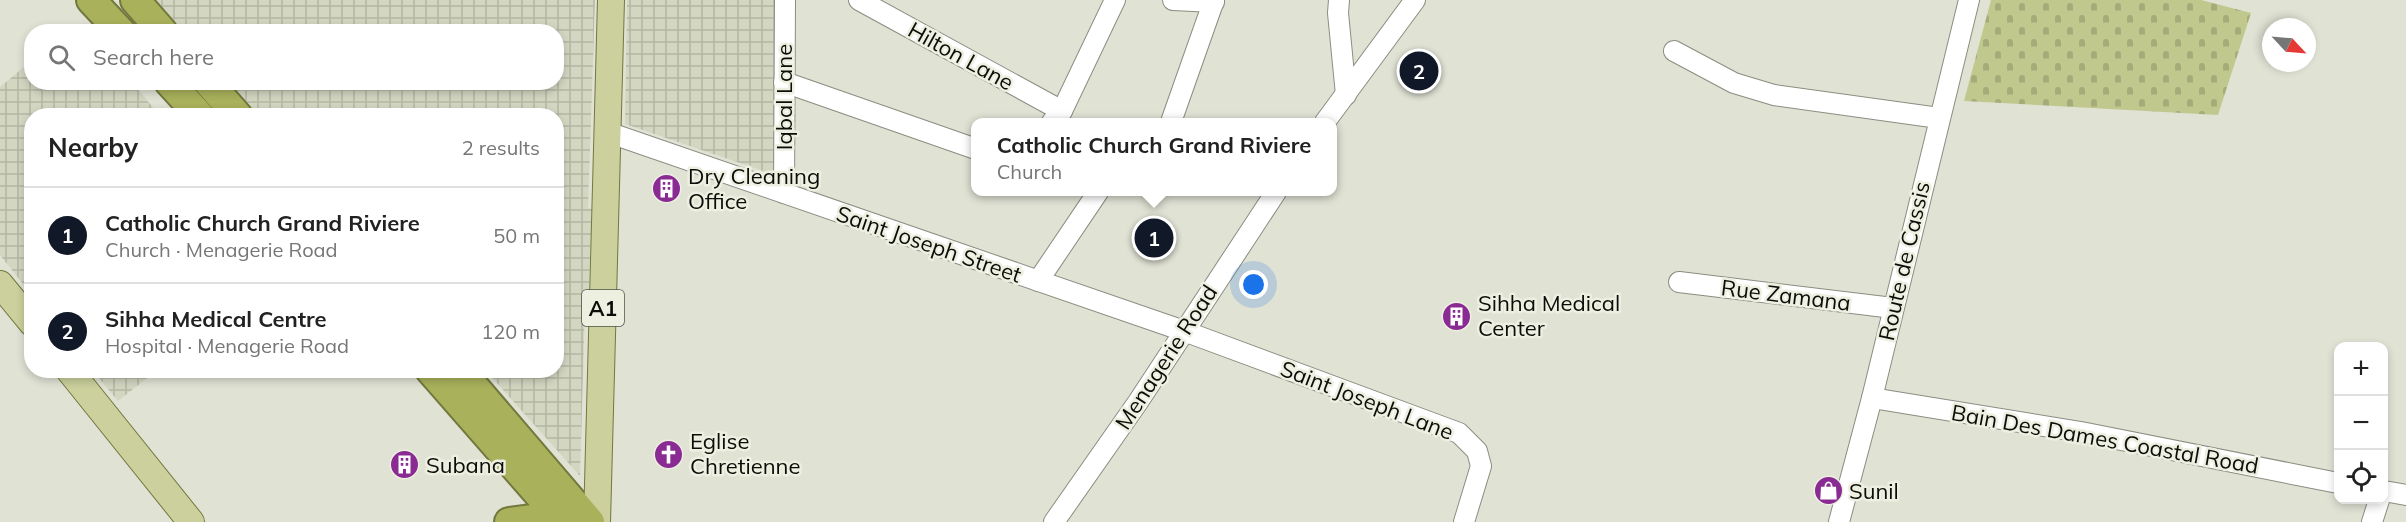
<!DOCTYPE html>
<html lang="en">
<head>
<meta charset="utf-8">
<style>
  body { margin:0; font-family:Mulish,sans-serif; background:#f2f2f2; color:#222 }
  .controls { position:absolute; right:18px; bottom:18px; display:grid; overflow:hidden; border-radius:12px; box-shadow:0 3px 9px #0003 }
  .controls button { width:54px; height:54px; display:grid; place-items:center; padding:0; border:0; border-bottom:2px solid #e0e0e0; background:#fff; color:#222; font:30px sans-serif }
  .compass { position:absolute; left:2262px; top:18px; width:54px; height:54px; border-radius:50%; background:#fff; box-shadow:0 3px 9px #0003; rotate:116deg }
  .you { position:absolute; left:1254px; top:285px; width:21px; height:21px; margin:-15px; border:4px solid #fff; border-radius:50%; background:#1a73e8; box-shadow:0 0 0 9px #1a73e833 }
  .badge { display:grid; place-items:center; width:39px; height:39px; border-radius:50%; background:#111827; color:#fff; font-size:20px; font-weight:700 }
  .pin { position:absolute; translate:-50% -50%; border:3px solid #fff; box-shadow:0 2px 6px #0006 }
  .popup { position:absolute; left:971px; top:118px; width:366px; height:78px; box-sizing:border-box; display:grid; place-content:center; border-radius:12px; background:#fff; filter:drop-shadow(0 2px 4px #0005); font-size:20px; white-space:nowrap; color:#767676 }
  .popup b { font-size:22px; color:#222 }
  .popup::after { content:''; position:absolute; left:50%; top:100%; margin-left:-12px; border:12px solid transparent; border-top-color:#fff }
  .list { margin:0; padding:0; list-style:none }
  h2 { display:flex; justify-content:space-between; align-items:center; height:78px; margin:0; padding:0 24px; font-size:26px }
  h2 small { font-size:20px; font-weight:400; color:#767676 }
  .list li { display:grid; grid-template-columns:39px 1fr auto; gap:18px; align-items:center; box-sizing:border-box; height:96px; padding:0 24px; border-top:2px solid #e0e0e0 }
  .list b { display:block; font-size:22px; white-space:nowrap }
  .list p { margin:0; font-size:20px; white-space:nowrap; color:#767676 }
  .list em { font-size:20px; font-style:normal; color:#767676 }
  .icon { flex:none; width:33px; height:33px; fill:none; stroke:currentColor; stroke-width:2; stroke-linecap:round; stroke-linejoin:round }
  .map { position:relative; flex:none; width:2406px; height:522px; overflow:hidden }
  .search { position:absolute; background:#fff; box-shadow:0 3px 9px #0003; left:24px; top:24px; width:540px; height:66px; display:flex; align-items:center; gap:15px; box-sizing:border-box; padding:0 21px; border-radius:24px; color:#767676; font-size:22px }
  .panel { position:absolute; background:#fff; box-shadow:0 3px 9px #0003; left:24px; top:108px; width:540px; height:270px; border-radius:24px }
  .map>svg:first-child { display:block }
  .built { fill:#d3d6c1 }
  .industrial { fill:url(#industrial-grid) }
  .cemetery { fill:url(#cemetery-stones) }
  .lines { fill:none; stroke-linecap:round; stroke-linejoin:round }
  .minor-casing { stroke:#8b8d80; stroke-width:22 }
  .major-casing { stroke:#72783e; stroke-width:28 }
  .highway-casing { stroke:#72783e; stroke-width:32 }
  .minor { stroke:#fff; stroke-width:20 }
  .major { stroke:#cbd09d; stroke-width:26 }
  .highway { stroke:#a9b15b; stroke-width:28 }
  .labels { text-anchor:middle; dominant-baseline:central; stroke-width:5; stroke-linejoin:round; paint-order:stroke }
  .shield { fill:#edefe1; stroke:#505149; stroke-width:1.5 }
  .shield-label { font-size:21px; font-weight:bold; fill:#0c0d08 }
  .street-label { font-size:22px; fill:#0c0d08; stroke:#edefe1 }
  .poi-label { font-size:22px; fill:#0c0d08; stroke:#edefe1; text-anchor:start }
</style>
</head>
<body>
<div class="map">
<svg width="2406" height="522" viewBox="0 0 2406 522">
  <defs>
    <pattern id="industrial-grid" width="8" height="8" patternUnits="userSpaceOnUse" patternTransform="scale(1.5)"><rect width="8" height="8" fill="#d3d6c1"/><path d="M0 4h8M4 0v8" fill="none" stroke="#b4b6a4"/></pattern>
    <pattern id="cemetery-stones" width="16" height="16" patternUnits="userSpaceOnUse" patternTransform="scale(1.5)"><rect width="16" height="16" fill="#c1c88e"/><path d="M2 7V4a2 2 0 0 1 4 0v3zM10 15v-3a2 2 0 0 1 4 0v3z" fill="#a5ab79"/></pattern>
  </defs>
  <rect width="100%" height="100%" fill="#e0e2d4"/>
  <polygon class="built" points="1403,54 1442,73 1435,88 1396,69"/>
  <g class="industrial">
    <polygon points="156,0 595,0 588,208 592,209 588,306 585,306 580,476 486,371 556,370 556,116 259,115 229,83 556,82 556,32 184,31"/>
    <polygon points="627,0 781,0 775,175 625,124"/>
    <polygon points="31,61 32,82 133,83 159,115 32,116 31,294 0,255 0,87"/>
    <polygon points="93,371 156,371 118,401"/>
  </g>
  <polygon class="cemetery" points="1991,0 2201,0 2251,13 2218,115 1964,101"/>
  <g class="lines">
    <defs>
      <g id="minor">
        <polyline points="859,0 1062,111"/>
        <polyline points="1173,0 1214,2"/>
        <polyline points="1339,0 1338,13 1346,95"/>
        <polyline points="1674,51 1734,83 1774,95 1939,118"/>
        <polyline points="784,82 976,149"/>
        <polyline points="1052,122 1062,111 1115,0"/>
        <polyline points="1171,122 1214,0"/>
        <polyline points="1325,122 1415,0"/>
        <polyline points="607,132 1184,331 1459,433 1477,451 1481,466 1464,522"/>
        <polyline points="784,193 785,0"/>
        <polyline points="1038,281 1098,192"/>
        <polyline points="1679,282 1893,308"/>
        <polyline points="1872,398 2081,432 2338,483"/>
        <polyline points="2384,491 2406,495"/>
        <polyline points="1054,522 1138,402 1276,192"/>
        <polyline points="1839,522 1872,398 1969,0"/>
        <polyline points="2372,522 2379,500"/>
      </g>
      <g id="major">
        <polyline points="0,284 32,323"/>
        <polyline points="69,370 191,522"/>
        <polyline points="597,522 611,0"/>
      </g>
      <g id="highway">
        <polyline points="91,0 121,32"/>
        <polyline points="135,0 163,32"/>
        <polyline points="169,82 200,116"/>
        <polyline points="208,82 238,116"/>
        <polyline points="430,370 563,522"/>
        <polyline points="460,370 590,522"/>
        <polyline points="509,522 531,519 540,522"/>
      </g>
    </defs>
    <use href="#minor" class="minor-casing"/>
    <use href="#major" class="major-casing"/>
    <use href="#highway" class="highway-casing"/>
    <use href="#minor" class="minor"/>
    <use href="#major" class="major"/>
    <use href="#highway" class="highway"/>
  </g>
  <defs>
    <symbol id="building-disc" viewBox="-11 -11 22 22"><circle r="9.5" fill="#8a2b94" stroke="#edefe1"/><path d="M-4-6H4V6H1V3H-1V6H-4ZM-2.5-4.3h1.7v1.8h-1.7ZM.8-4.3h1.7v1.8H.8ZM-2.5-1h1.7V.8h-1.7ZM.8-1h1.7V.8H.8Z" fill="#fff"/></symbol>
    <symbol id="church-disc" viewBox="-11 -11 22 22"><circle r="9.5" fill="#8a2b94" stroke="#edefe1"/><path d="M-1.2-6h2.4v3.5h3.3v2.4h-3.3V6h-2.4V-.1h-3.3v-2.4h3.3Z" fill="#fff"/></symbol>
    <symbol id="shop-disc" viewBox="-11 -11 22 22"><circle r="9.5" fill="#8a2b94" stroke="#edefe1"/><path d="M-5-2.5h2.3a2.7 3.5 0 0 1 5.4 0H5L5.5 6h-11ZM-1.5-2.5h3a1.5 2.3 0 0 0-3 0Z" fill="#fff"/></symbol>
  </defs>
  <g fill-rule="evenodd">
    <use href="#building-disc" x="650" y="172" width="33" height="33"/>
    <use href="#building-disc" x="1440" y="300" width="33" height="33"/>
    <use href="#church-disc" x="652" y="438" width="33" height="33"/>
    <use href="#building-disc" x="388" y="448" width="33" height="33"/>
    <use href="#shop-disc" x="1812" y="474" width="33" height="33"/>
  </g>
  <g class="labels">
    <rect class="shield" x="582" y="290" width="42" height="36" rx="4.5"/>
    <g class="shield-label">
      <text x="603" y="308">A1</text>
    </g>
    <g class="street-label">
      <text transform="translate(961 56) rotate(29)">Hilton Lane</text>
      <text transform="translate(784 97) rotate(-90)">Iqbal Lane</text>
      <text transform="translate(929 244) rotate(19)">Saint Joseph Street</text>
      <text transform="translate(1904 261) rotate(-77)">Route de Cassis</text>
      <text transform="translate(1786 295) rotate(7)">Rue Zamana</text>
      <text transform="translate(1166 357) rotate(-57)">Menagerie Road</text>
      <text transform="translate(1367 400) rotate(21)">Saint Joseph Lane</text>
      <text transform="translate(2105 439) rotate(10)">Bain Des Dames Coastal Road</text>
    </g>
    <g class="poi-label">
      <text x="688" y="176">Dry Cleaning<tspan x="688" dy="25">Office</tspan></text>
      <text x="1478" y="303">Sihha Medical<tspan x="1478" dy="25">Center</tspan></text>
      <text x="690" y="441">Eglise<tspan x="690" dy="25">Chretienne</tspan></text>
      <text x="426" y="465">Subana</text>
      <text x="1849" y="491">Sunil</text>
    </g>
  </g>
</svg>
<div class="controls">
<button>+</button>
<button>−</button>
<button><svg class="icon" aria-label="locate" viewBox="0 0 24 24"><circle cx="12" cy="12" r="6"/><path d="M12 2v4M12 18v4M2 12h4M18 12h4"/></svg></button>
</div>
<svg class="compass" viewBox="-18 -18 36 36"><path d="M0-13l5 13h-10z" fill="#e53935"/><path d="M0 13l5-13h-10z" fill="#767676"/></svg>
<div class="you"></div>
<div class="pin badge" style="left:1154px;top:238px">1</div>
<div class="popup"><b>Catholic Church Grand Riviere</b>Church</div>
<div class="pin badge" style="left:1419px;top:71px">2</div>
<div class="search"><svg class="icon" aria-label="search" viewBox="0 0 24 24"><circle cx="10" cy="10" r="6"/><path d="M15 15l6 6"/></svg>Search here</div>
<section class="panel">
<h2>Nearby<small>2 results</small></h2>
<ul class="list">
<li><span class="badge">1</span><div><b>Catholic Church Grand Riviere</b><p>Church · Menagerie Road</p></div><em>50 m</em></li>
<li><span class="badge">2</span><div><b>Sihha Medical Centre</b><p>Hospital · Menagerie Road</p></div><em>120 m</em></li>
</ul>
</section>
</div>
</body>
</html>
